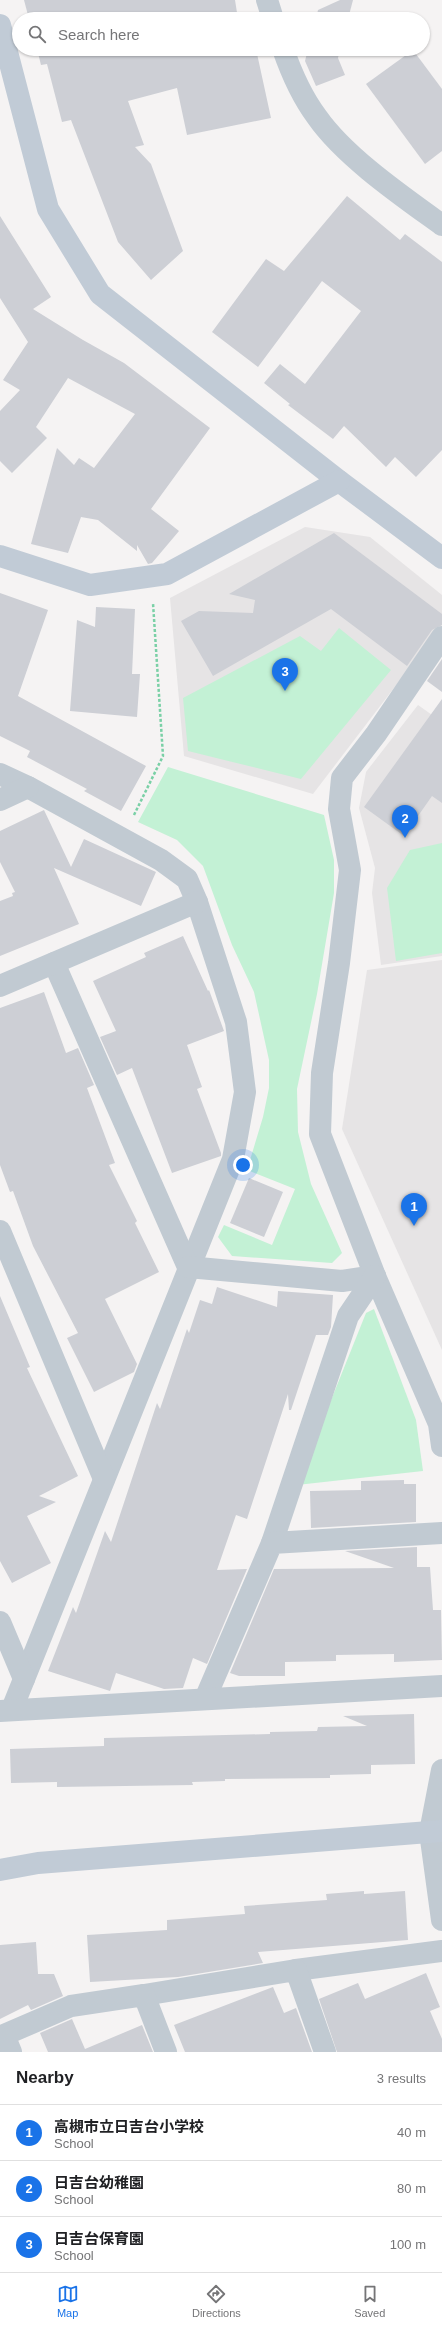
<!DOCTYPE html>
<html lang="en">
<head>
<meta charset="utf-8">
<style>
  body { margin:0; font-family:Arial,"Noto Sans JP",sans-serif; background:#f2f2f2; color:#202124 }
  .you { position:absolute; left:243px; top:1165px; width:14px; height:14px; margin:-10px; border:3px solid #fff; border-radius:50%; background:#1a73e8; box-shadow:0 0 0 6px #1a73e833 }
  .badge { display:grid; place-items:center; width:26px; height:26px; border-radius:50%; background:#1a73e8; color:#fff; font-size:13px; font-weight:700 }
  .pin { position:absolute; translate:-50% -33px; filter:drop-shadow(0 1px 2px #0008) }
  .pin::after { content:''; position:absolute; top:21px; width:14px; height:12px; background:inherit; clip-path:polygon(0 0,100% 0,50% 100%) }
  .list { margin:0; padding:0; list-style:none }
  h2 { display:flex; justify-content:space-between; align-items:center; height:52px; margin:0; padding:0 16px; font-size:17px }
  h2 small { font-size:13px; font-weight:400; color:#757577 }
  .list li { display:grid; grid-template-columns:26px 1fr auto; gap:12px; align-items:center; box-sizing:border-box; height:56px; padding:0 16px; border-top:1px solid #e0e0e0 }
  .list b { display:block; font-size:15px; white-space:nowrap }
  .list p { margin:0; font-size:13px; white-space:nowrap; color:#757577 }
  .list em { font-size:13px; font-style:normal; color:#757577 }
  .icon { flex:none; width:22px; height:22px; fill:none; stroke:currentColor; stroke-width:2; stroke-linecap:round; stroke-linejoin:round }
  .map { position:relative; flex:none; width:442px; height:2052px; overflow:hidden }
  .search { position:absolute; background:#fff; box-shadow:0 1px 3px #0004; left:12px; right:12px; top:12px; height:44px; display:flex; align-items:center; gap:10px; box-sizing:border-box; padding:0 14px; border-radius:22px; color:#757577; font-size:15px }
  .sheet { height:220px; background:#fff }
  nav { display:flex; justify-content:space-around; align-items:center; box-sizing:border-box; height:56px; border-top:1px solid #e0e0e0; background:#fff; font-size:11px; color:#757577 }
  nav a { display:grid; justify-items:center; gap:2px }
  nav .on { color:#1a73e8 }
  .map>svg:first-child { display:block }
  .education { fill:#e6e4e5 }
  .green { fill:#c3f1d5 }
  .building { fill:#cdcfd5 }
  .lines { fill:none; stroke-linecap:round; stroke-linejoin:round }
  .path { stroke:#7ad0a6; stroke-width:2.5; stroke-dasharray:3 2; stroke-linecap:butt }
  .street { stroke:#c1cad2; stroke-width:22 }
  .secondary { stroke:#c1cbd6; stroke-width:22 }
</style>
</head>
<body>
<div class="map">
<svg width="442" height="2052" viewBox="0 0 442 2052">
  <rect width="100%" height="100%" fill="#f5f3f3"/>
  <g class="education">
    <polygon points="305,527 370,537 442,595 442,625 313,794 184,756 170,598"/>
    <polygon points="418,705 442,722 442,956 381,965 372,893 375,868 359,808 366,772"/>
    <polygon points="442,960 442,1350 342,1129 367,970"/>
  </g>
  <g class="green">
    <polygon points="339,628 391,670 301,779 188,751 183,698 300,636 321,651"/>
    <polygon points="168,767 324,815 334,860 334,893 317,994 297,1089 298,1132 311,1184 342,1253 332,1263 232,1256 218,1237 224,1225 272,1245 295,1189 247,1170 263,1117 269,1088 269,1060 254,992 232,945 203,866 177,840 138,822"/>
    <polygon points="442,843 442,953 396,961 387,888 410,850"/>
    <polygon points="374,1309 416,1420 423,1471 297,1485 366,1313"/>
  </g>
  <g class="building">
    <polygon points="24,0 235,0 238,19 29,19"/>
    <polygon points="340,0 353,0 348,19 316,19 318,10"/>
    <polygon points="37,49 256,49 271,118 187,135 177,88 128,101 144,145 135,147 151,164 183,251 151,280 118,242 71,120 62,122 47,64 41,65"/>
    <polygon points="308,49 340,49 338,58 345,75 316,86 305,61"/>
    <polygon points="413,50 442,89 442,151 425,164 366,84"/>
    <polygon points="347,196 400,240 405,234 442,262 442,450 416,477 395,457 386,467 344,426 333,439 288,405 290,404 264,383 280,364 305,384 361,311 322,281 258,367 212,332 266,259 284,271"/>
    <polygon points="0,216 51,297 33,309 83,340 124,363 210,428 151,509 179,531 152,563 148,564 137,545 137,551 98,520 81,517 68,553 31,544 57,448 74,465 79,458 94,468 135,414 68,378 36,427 47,438 12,473 0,461 0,411 20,390 3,380 28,342 0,298"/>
    <polygon points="334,533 442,614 442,625 432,630 407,666 331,609 213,676 181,621 199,611 253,613 255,600 229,594"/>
    <polygon points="0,593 48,610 18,696 146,766 121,811 84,791 87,789 27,757 30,751 0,736"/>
    <polygon points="96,607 135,609 132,674 140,674 137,717 70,711 77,620 95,627"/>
    <polygon points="442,659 442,692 427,681"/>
    <polygon points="442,699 442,803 432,796 404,836 364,807"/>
    <polygon points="44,810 71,867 84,839 156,872 141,906 54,868 79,924 0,956 0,901 13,896 12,893 15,892 0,862 0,831"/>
    <polygon points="183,936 208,991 209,990 224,1031 187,1045 202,1087 197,1089 221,1153 221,1156 172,1173 132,1068 117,1075 100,1037 116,1031 93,981 146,957 144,953"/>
    <polygon points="44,992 66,1053 78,1048 94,1085 87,1088 115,1163 109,1165 137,1221 135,1223 159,1272 105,1299 137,1364 134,1372 94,1392 67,1338 78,1333 33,1246 13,1191 10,1192 0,1165 0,1008"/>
    <polygon points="249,1178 283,1192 264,1237 230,1223"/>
    <polygon points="217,1287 277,1307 278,1291 333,1295 331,1327 328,1335 316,1335 291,1410 289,1410 288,1394 247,1519 236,1515 217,1570 247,1569 207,1664 193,1658 183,1688 164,1689 116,1673 110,1691 48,1671 73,1607 76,1613 105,1531 111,1542 157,1403 160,1409 187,1329 189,1333 200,1300 212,1304"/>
    <polygon points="0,1296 30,1367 27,1368 78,1476 39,1496 56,1502 27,1516 51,1563 12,1583 0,1561"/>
    <polygon points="404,1480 404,1484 416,1484 416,1522 311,1528 310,1491 361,1490 361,1481"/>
    <polygon points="417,1547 417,1567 430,1567 433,1610 441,1610 442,1660 394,1662 394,1654 336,1655 336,1661 285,1662 285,1676 239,1676 230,1673 274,1569 394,1568 345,1551"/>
    <polygon points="414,1714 415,1764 371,1765 371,1774 330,1775 330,1778 225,1779 225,1781 192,1782 193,1785 57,1787 57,1782 11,1783 10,1749 104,1746 104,1738 270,1734 270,1732 317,1731 318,1727 367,1726 343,1716"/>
    <polygon points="364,1891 364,1894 405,1891 408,1940 258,1952 263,1963 178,1977 90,1982 87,1935 167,1930 167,1920 245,1914 244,1906 327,1900 326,1894"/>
    <polygon points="36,1942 38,1974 54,1974 63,1996 31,2010 28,2005 0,2019 0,1945"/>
    <polygon points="426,1973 440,2007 430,2011 442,2039 442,2052 337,2052 319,1999 358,1983 365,1999"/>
    <polygon points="273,1987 284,2013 296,2008 312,2052 185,2052 174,2025"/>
    <polygon points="72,2019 85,2049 142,2025 153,2052 48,2052 40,2033"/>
  </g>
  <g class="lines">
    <polyline class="path" points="134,815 163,756 153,603"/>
    <g class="street">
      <polyline points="267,0 273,19"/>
      <path d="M 283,49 C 291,72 302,97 317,117 C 345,157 402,196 442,225"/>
      <polyline points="442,637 376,734 342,778 339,809 350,870 339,963 322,1073 320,1134 375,1276 439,1424 442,1446"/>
      <polyline points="0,774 28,787 161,860 187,879 197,902 236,1022 245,1092 233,1159 12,1709"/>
      <polyline points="0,800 28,787"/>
      <polyline points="54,963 188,1267"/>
      <polyline points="0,986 197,902"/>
      <polyline points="0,1231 104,1479"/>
      <polyline points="188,1267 342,1281 375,1276"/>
      <polyline points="272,1543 348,1316 375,1276"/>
      <polyline points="0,1622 24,1679"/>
      <polyline points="205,1699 272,1543 442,1533"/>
      <polyline points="0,1711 442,1686"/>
      <polyline points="442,1770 430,1832 442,1920"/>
      <polyline points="296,1970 442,1951"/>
      <polyline points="144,1995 296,1970 325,2052"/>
      <polyline points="11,2052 4,2035 71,2006 144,1995 166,2052"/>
    </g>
    <g class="secondary">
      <polyline points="0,25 48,209 100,294 339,481 442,558"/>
      <polyline points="0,556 90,585 167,574 339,481"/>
      <polyline points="0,1870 38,1863 442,1831"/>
    </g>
  </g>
</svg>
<div class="you"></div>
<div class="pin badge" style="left:414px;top:1226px">1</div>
<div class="pin badge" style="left:405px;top:838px">2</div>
<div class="pin badge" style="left:285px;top:691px">3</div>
<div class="search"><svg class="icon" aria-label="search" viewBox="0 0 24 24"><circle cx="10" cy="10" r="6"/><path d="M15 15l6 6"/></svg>Search here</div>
</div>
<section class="sheet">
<h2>Nearby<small>3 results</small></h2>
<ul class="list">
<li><span class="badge">1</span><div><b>高槻市立日吉台小学校</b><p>School</p></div><em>40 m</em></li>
<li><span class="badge">2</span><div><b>日吉台幼稚園</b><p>School</p></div><em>80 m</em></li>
<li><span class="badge">3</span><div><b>日吉台保育園</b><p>School</p></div><em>100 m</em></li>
</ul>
</section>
<nav>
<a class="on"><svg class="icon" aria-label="map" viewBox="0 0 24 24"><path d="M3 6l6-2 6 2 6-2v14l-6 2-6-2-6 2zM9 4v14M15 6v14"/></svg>Map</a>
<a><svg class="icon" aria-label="directions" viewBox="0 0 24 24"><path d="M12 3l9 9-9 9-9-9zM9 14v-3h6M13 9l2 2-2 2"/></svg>Directions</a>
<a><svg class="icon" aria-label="saved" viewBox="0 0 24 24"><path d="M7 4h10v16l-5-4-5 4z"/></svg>Saved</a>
</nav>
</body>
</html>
